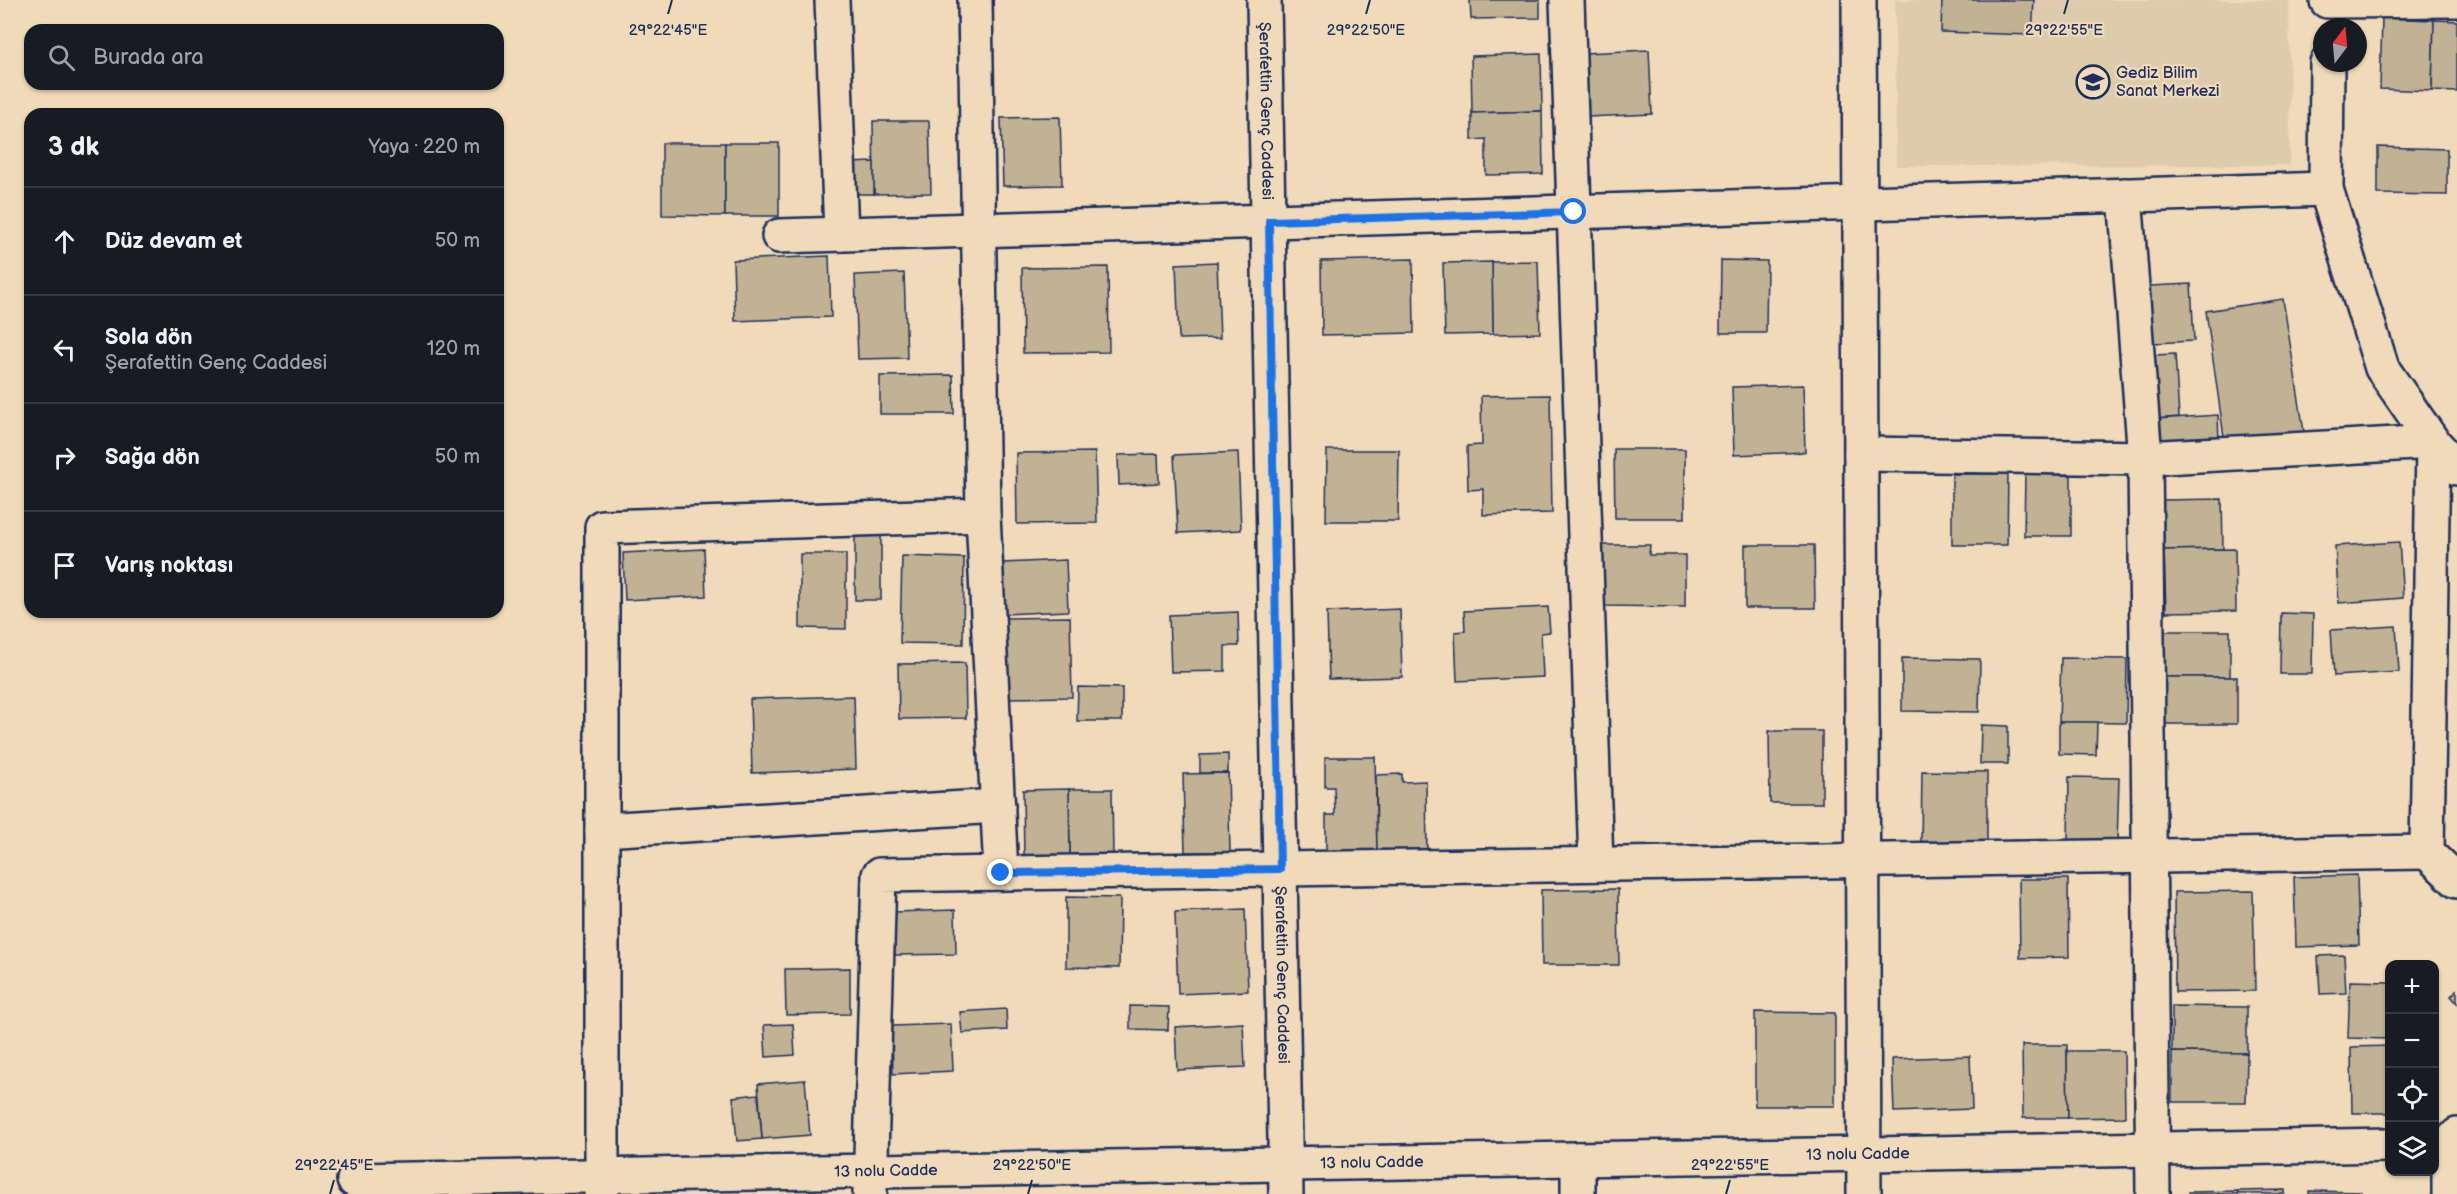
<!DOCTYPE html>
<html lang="tr">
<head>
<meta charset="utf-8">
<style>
  body { margin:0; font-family:"Balsamiq Sans",sans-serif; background:#20242c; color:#f1f3f6 }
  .controls { position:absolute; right:18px; bottom:18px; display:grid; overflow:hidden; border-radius:12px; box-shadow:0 2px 4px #0004 }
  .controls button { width:54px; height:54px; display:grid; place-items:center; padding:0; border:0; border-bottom:2px solid #363941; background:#171b24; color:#f1f3f6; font:30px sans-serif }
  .compass { position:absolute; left:2313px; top:18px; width:54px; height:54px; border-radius:50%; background:#171b24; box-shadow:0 2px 4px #0004; rotate:16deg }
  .stop { position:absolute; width:18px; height:18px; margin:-14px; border:4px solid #1a73e8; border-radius:50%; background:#fff }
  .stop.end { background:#1a73e8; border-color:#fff; box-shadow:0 2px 6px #0008 }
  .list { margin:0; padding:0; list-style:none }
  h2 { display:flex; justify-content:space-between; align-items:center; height:78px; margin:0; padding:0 24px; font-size:26px }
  h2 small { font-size:20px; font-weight:400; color:#9ea1a6 }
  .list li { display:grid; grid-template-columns:39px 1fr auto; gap:18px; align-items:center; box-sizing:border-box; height:108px; padding:0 24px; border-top:2px solid #363941 }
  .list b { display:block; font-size:22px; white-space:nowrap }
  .list p { margin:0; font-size:20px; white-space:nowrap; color:#9ea1a6 }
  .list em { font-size:20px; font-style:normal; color:#9ea1a6 }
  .icon { flex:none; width:33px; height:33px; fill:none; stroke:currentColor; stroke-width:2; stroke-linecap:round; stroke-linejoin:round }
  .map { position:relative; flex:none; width:2457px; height:1194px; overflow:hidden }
  .search { position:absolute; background:#171b24; box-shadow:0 2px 4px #0004; left:24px; top:24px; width:480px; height:66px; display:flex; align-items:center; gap:15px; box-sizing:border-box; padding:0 21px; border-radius:18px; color:#9ea1a6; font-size:22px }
  .panel { position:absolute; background:#171b24; box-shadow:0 2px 4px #0004; left:24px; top:108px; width:480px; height:510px; border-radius:18px }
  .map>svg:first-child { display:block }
  .built { fill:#decbac }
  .building { fill:#c2b294; stroke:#1b2f5e; stroke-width:1.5 }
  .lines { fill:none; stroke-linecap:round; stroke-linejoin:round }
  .minor-casing { stroke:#1b2f5e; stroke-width:38 }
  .minor { stroke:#f0dab9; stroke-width:33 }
  .route { stroke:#1a73e8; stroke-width:8 }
  .ticks { fill:none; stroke:#1b2f5e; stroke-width:2 }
  .labels { text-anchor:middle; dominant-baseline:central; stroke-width:4.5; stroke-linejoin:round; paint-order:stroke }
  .poi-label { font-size:16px; fill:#1b2f5e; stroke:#f0dab9; text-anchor:start }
  .street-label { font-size:16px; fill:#1b2f5e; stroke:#f0dab9 }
  .ticks-label { font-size:15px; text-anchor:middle; fill:#1b2f5e; stroke:#f0dab9; stroke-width:4.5; stroke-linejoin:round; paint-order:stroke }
</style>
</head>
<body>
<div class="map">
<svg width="2457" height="1194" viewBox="0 0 2457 1194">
  <rect width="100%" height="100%" fill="#f0dab9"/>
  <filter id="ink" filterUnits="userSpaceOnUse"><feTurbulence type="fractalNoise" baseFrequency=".0167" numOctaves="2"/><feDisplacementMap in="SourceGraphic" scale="12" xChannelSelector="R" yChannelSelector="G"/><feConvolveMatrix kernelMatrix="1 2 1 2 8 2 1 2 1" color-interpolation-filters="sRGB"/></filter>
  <g filter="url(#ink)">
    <polygon class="built" points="1895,0 2289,0 2290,165 1896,166"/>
    <g class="building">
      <polygon points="1470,0 1540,0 1540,18 1471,19"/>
      <polygon points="1942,0 2034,0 2032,35 1941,32"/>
      <polygon points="2382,18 2434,20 2432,91 2380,89"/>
      <polygon points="2434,20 2457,21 2457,92 2432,91"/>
      <polygon points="1649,50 1652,114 1587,117 1584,53"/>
      <polygon points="1541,54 1542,111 1472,113 1471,56"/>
      <polygon points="1542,111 1543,174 1486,175 1486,139 1472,140 1472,113"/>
      <polygon points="1060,117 1062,185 1003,186 1001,118"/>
      <polygon points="873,121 929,121 931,193 874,194"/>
      <polygon points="662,143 725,143 725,216 662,215"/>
      <rect x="725" y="143" width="54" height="73"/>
      <polygon points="2378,147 2447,149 2447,195 2378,194"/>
      <polygon points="874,162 874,194 851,194 850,163"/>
      <polygon points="829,256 831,317 735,321 733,260"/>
      <polygon points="1413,259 1414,333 1322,335 1321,261"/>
      <polygon points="1721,260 1767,261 1766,333 1720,333"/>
      <polygon points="1538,261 1540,333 1493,334 1492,262"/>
      <polygon points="1217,262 1220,338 1179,339 1176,264"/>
      <polygon points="1492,262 1493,334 1445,335 1443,263"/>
      <polygon points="1108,267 1109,352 1023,353 1022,268"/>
      <polygon points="904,273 907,358 858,359 855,275"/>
      <polygon points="2191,284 2194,341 2153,343 2150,286"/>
      <polygon points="2283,299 2304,432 2225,444 2206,311"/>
      <polygon points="2175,354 2179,417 2156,419 2153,355"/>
      <polygon points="953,375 954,414 880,414 880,376"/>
      <polygon points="1803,385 1805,452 1734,455 1732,387"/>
      <polygon points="1550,395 1552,513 1483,515 1483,489 1468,490 1467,446 1482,445 1481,396"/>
      <polygon points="2218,415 2219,441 2158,444 2156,419"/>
      <polygon points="1614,449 1685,449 1685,518 1615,518"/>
      <polygon points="1327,450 1399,450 1398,521 1326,521"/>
      <polygon points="1095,452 1097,523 1017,524 1016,453"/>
      <polygon points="1238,452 1241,530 1178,533 1174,455"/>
      <polygon points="1158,454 1159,483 1119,485 1118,455"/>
      <polygon points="1952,474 2008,474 2007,545 1952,545"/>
      <polygon points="2025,474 2071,475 2071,536 2024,536"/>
      <polygon points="2222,499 2223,549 2164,550 2163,500"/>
      <rect x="855" y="532" width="26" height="68"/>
      <polygon points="2399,542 2403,598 2339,603 2335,546"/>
      <polygon points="1602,545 1650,545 1649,555 1685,555 1685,607 1602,606"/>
      <polygon points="1745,545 1814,545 1815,608 1745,608"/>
      <polygon points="704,549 706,596 625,600 623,553"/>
      <polygon points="2235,549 2236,611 2166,612 2164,550"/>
      <polygon points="800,554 846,554 846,629 800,628"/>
      <polygon points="902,556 964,558 963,644 900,643"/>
      <polygon points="1066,560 1068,611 1004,614 1002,563"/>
      <polygon points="1548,607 1550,632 1541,633 1543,677 1457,681 1455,632 1465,631 1464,611"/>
      <polygon points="1400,609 1402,677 1329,679 1327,612"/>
      <polygon points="1238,612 1239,646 1225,646 1225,671 1171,672 1169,615"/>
      <polygon points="2281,613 2313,614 2312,674 2280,674"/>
      <polygon points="1070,617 1072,697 1005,698 1004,618"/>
      <polygon points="2396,626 2399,672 2334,676 2331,630"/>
      <polygon points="2164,631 2230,631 2230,677 2165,677"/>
      <polygon points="1902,658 1980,659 1979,712 1902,711"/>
      <polygon points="2061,658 2127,659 2126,723 2059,722"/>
      <polygon points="965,663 966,718 899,719 898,664"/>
      <rect x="2165" y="677" width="72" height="47"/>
      <polygon points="1078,687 1122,688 1122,721 1077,721"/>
      <polygon points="854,696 856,769 752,773 750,699"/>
      <polygon points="2059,722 2097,722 2096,755 2059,754"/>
      <polygon points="1981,725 2008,726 2008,764 1980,764"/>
      <polygon points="1769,731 1822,731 1822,803 1770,803"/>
      <polygon points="1228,754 1228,773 1200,773 1200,755"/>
      <polygon points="1325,757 1375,757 1377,854 1326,854 1326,815 1335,815 1334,787 1325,787"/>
      <polygon points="1922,771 1987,772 1987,847 1921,846"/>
      <polygon points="1228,773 1230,852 1185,852 1183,774"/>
      <polygon points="1402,774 1402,782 1426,781 1427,853 1377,854 1376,775"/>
      <polygon points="2069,777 2119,778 2117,844 2068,843"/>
      <polygon points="1069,789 1112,789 1113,859 1070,859"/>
      <polygon points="1069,789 1070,859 1024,859 1023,790"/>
      <polygon points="2357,875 2359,945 2296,947 2294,877"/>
      <polygon points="2019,879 2068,879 2069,957 2020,958"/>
      <polygon points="1618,889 1619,965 1542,965 1541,890"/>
      <polygon points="2253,891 2255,991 2175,992 2174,892"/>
      <polygon points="1066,897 1120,898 1119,968 1066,967"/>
      <polygon points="1245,909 1248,991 1178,994 1175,912"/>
      <polygon points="955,910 956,954 895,955 894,912"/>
      <polygon points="2344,955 2346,993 2320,994 2318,956"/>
      <polygon points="850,968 850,1014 786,1015 785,969"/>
      <polygon points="2350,981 2390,982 2389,1039 2348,1038"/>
      <polygon points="2457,990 2457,1003 2451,996"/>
      <polygon points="1130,1006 1169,1007 1168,1030 1130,1029"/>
      <polygon points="2172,1006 2247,1007 2247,1053 2172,1052"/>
      <polygon points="1006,1009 1007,1030 962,1033 960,1012"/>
      <polygon points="1755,1012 1835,1013 1835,1106 1755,1106"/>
      <polygon points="1243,1023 1245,1067 1177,1070 1175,1027"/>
      <polygon points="793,1024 795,1055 766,1057 764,1025"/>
      <polygon points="951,1024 953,1071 893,1074 892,1026"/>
      <polygon points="2022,1045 2067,1045 2068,1118 2023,1118"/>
      <polygon points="2390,1046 2390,1113 2352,1113 2351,1047"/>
      <polygon points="2067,1051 2124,1051 2125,1117 2068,1118"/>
      <polygon points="2172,1052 2247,1053 2246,1102 2172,1102"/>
      <polygon points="1970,1056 1972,1109 1894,1112 1892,1059"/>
      <polygon points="805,1080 810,1135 762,1139 758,1084"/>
      <polygon points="758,1094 762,1139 737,1141 733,1097"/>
      <polygon points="2285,1190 2285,1194 2238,1194 2238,1191"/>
      <polygon points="2238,1191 2238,1194 2189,1194 2189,1192"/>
      <polygon points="2309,1191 2361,1192 2360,1194 2309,1194"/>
    </g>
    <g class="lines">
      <defs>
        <g id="minor">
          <polyline points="832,0 841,234"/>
          <polyline points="975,0 983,515 1001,873"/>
          <path id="s1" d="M 1264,0 L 1286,1194"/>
          <polyline points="1567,0 1596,864"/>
          <polyline points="1859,0 1864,1194"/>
          <polyline points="2327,1 2457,0"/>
          <polyline points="2327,63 2326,189 2382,368 2433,442 2457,468"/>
          <polyline points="2125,195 2145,458 2153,1194"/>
          <polyline points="779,236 2326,189"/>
          <polyline points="1861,454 2145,458 2433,442 2427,852 2457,881"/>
          <polyline points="983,515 602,527 602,830 998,806"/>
          <polyline points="602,830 602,1194"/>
          <polyline points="1578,1159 1578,1194"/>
          <path id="s2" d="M 354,1180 L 2390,1145"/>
          <polyline points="870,1192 879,875 2427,852"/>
          <polyline points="2449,1194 2449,1144 2457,1135"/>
        </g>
      </defs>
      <use href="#minor" class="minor-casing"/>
      <use href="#minor" class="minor"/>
    </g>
  </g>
  <g class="lines" filter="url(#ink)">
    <polyline class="route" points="1001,873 1280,869 1269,221 1574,212"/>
  </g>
  <path class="ticks" d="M 668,14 L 672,0M 1366,14 L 1370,0M 2064,14 L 2068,0M 330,1194 L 334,1180M 1028,1194 L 1032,1180M 1726,1194 L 1730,1180"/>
  <defs>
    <symbol id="school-ring" viewBox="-11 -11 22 22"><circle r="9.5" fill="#f0dab9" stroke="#1b2f5e" stroke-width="1.5"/><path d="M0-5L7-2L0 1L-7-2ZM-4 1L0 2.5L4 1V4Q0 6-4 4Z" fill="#1b2f5e"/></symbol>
  </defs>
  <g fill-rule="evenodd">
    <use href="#school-ring" x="2074" y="63" width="38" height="38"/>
  </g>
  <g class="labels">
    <g class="poi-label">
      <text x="2116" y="73">Gediz Bilim<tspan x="2116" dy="18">Sanat Merkezi</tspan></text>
    </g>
    <g class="street-label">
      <text stroke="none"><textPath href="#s1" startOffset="111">Şerafettin Genç Caddesi</textPath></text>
      <text stroke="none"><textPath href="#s1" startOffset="975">Şerafettin Genç Caddesi</textPath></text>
      <text stroke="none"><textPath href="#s2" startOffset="1504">13 nolu Cadde</textPath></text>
      <text stroke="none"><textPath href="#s2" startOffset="1018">13 nolu Cadde</textPath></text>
      <text stroke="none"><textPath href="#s2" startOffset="532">13 nolu Cadde</textPath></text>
    </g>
  </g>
  <g class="ticks-label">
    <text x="668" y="35">29°22'45"E</text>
    <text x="1366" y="35">29°22'50"E</text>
    <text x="2064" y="35">29°22'55"E</text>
    <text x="334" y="1170">29°22'45"E</text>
    <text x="1032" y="1170">29°22'50"E</text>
    <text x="1730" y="1170">29°22'55"E</text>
  </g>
</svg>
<div class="controls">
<button>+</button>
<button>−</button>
<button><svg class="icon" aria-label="locate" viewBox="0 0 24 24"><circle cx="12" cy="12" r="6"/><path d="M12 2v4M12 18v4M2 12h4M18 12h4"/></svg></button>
<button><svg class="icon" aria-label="layers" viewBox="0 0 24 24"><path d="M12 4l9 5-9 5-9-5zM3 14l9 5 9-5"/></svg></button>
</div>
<svg class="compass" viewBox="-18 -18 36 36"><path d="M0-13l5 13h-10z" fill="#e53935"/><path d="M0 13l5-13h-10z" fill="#9ea1a6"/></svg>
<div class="stop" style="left:1574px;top:212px"></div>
<div class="stop end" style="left:1001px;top:873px"></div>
<div class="search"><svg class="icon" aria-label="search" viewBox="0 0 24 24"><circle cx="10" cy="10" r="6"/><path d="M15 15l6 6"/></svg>Burada ara</div>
<section class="panel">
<h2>3 dk<small>Yaya · 220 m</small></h2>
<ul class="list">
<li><svg class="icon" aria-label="ahead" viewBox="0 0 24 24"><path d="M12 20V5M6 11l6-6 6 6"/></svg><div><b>Düz devam et</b></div><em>50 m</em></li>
<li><svg class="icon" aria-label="left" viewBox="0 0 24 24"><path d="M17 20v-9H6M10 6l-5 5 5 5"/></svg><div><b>Sola dön</b><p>Şerafettin Genç Caddesi</p></div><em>120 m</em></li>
<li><svg class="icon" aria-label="right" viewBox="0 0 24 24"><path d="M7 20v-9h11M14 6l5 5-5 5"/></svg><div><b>Sağa dön</b></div><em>50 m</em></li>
<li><svg class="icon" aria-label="arrive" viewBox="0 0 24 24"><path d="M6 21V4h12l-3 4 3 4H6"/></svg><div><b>Varış noktası</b></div></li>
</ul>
</section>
</div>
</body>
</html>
